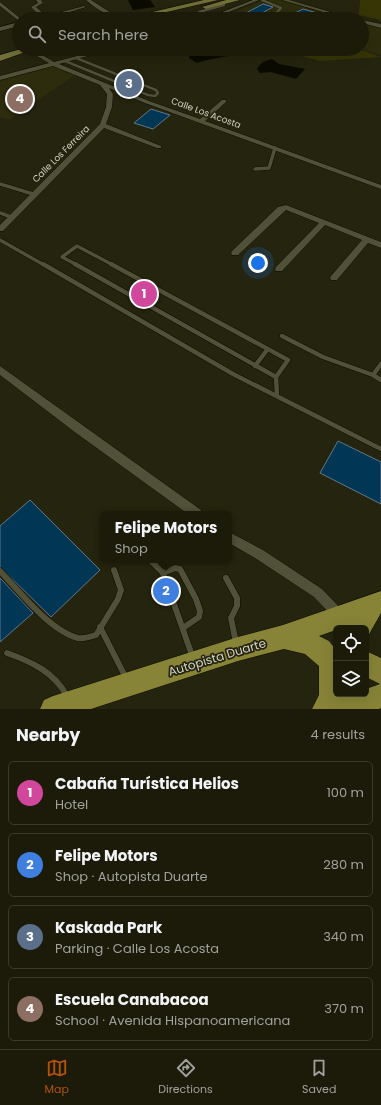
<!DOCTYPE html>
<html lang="en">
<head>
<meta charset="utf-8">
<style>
  body { margin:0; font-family:Poppins,sans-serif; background:#292818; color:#f1f3f6 }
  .controls { position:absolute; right:12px; bottom:12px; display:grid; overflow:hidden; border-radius:6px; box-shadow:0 4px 16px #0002 }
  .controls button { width:36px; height:36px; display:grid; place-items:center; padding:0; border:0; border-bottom:1px solid #3a392b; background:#1c1b0a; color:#f1f3f6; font:20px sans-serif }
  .you { position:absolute; left:258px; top:263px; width:14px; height:14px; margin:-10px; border:3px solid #fff; border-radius:50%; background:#1a73e8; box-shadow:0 0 0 6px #1a73e833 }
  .badge { display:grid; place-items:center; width:26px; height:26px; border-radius:50%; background:#b45309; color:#fff; font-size:13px; font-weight:700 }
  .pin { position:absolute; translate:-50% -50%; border:2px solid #fff; box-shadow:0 1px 4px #0006 }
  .popup { position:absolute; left:100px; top:511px; width:132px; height:52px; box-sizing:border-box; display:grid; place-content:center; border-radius:6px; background:#1c1b0a; filter:drop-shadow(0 1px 3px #0005); font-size:13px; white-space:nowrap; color:#a0a19c }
  .popup b { font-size:15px; color:#f1f3f6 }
  .popup::after { content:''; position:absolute; left:50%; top:100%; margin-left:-8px; border:8px solid transparent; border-top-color:#1c1b0a }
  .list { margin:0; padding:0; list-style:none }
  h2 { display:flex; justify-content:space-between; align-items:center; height:52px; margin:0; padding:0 16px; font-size:17px }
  h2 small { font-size:13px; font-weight:400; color:#a0a19c }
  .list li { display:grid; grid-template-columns:26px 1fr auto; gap:12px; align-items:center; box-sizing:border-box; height:64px; margin:0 8px 8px; padding:0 8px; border:1px solid #3a392b; border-radius:6px }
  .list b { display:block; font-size:15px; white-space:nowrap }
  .list p { margin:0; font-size:13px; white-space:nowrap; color:#a0a19c }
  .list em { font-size:13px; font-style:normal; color:#a0a19c }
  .icon { flex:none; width:22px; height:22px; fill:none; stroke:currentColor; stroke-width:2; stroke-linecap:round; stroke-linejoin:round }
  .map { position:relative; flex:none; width:381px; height:709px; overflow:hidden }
  .search { position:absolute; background:#1c1b0a; box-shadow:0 4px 16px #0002; left:12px; right:12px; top:12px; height:44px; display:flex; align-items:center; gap:10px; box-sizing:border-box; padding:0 14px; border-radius:22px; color:#a0a19c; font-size:15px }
  .sheet { height:340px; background:#1c1b0a }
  nav { display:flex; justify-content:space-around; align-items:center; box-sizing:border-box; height:56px; border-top:1px solid #3a392b; background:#1c1b0a; font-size:11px; color:#a0a19c }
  nav a { display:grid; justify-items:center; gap:2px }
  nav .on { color:#b45309 }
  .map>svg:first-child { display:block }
  .built { fill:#2d2c0d }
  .green { fill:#373506 }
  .water { fill:#0c0b00 }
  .building { fill:#013655; stroke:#627889 }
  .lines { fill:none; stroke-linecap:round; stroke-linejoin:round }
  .lane-far3-casing { stroke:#0e0d00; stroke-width:3 }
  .lane-far2-casing { stroke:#0e0d00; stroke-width:4.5 }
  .lane-far1-casing { stroke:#0e0d00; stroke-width:5.5 }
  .lane-casing { stroke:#0e0d00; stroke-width:7 }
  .street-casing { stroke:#0e0d00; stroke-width:1 }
  .primary-casing { stroke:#0e0d00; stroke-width:1 }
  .highway-casing { stroke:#0e0d00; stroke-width:1 }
  .lane-far3 { stroke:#515038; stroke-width:2.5 }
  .lane-far2 { stroke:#515038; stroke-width:3.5 }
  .lane-far1 { stroke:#515038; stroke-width:4.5 }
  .lane { stroke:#515038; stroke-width:6 }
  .street { fill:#515038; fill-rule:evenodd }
  .primary { fill:#716f38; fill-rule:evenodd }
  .highway { fill:#878438; fill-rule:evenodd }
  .labels { text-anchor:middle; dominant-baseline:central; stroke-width:3.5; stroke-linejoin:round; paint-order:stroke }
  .far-street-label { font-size:9px; fill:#d3d3c5; stroke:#25240e }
  .near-street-label { font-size:12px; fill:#d3d3c5; stroke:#25240e }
</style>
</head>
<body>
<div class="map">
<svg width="381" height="709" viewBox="0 0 381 709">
  <rect width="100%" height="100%" fill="#25240e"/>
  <g class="built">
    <polygon points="262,0 285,0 353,19 254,19 233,13"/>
    <polygon points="362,21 381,26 381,55 359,49 362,49"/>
    <polygon points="54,66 75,75 8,120 0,117 0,81"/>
  </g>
  <g class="green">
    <polygon points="360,0 381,0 381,20 359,15"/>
    <polygon points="274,49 359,49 381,57 321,61"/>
  </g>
  <g class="water">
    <polygon points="128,0 150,0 155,7 133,10"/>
    <path d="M 201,49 L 230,49 L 237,53 C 224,58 211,58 197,63 L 189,58 L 189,53 Z"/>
    <path d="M 272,59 L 279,64 L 305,69 L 296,79 L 271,72 L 260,73 L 257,69 C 261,62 265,61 272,59 Z"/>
  </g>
  <g class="building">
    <polygon points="263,4 273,7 253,18 244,14"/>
    <polygon points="303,9 331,17 330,19 283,19"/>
    <polygon points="151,109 170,115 153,129 134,123"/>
    <polygon points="338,441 381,462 381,504 320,473"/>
    <polygon points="30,500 100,570 51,617 0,567 0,526"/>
    <polygon points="0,578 33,613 0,642"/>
  </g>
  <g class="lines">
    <defs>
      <g id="lane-far3">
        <polyline points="262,0 281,8 273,16 280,19"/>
        <polyline points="199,12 224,5"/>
        <polyline points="65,61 148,95 155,96 158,93 156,90 76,58"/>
      </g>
      <g id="lane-far2">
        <polyline points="255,169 269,168 275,148"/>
        <polyline points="0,184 33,194"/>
        <polyline points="0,213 11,217"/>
        <polyline points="0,240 44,265"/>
        <polyline points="77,265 62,257 77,246 113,265"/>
      </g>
      <g id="lane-far1">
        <polyline points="43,264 233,374 381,449"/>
        <polyline points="75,264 276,377"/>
        <polyline points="111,264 288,360 276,377"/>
        <polyline points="282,336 323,357 373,375"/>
        <polyline points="381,364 373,375 381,380"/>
        <polyline points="255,366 267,350"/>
        <polyline points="276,377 277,396"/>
      </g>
      <g id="lane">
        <polyline points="150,560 163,573 193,658"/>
        <path d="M 0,571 C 19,591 50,631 78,638 C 84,639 90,637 96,635 L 118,599 L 121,590 L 114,570"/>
        <polyline points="163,573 175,568 180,569 196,599 200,611 199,617 183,628"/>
        <polyline points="226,578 237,598 237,606 231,618 236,643"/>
        <polyline points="100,627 126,678"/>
        <path d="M 7,653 C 32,662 54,672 67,696"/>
      </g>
      <g id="street">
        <polygon points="36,0 41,0 43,3 36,7 46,16 84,6 86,7 47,19 38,19 41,17 31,7 38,3"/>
        <path d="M 86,0 L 91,0 L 113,14 L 127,19 C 112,19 97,10 86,0 Z"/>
        <polygon points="253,0 259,0 211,19 204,19"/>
        <polygon points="282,0 289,0 355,19 347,19"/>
        <polygon points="0,2 21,19 19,19 19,21 0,6"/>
        <polygon points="165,16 170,19 165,19 163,17"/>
        <polygon points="362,20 381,24 381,28 362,23"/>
        <polygon points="19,22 19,26 0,31 0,27"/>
        <polygon points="25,49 32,49 54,62 104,49 113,49 59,64 149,101 200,119 222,100 226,100 226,102 205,121 381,185 381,189 145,103 109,88 113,94 112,107 106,124 161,146 161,148 157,148 104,128 3,231 0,231 0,225 100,124 106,107 107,94 100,85 53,66 0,80 0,76 49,63"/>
        <polygon points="286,205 381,242 381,248 368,243 337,280 331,280 330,278 331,276 362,240 325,225 282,271 276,271 275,269 276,267 319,223 286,210 238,255 232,255 231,253 232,251 278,207"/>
        <polygon points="0,366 201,510 202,514 188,514 76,433 0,375"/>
        <polygon points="229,532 263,550 322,589 344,612 346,616 344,620 340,622 336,620 314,597 255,558 229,543"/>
      </g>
      <g id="primary">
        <polygon points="204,0 218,0 137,19 122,19"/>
        <polygon points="226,0 240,0 206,9 202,7"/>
        <polygon points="21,49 34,49 0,61 0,55"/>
      </g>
      <polygon id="highway" points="381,591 381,613 368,636 366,637 366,628 348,628 350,625 336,628 336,630 319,636 329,641 336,650 336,694 344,694 343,697 351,694 366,694 366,689 380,684 366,677 366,651 381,658 381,708 379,709 312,709 319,695 319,666 305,654 284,649 238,661 91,709 40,709 44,700 53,696 238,637 283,625"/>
    </defs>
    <use href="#lane-far3" class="lane-far3-casing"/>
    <use href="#lane-far2" class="lane-far2-casing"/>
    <use href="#lane-far1" class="lane-far1-casing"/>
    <use href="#lane" class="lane-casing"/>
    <use href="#street" class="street-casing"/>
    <use href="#primary" class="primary-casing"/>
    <use href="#highway" class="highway-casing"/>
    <use href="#lane-far3" class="lane-far3"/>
    <use href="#lane-far2" class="lane-far2"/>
    <use href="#lane-far1" class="lane-far1"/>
    <use href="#lane" class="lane"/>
    <use href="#street" class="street"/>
    <use href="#primary" class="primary"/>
    <use href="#highway" class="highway"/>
  </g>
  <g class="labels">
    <g class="far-street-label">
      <text transform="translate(206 113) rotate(20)">Calle Los Acosta</text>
      <text transform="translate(61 154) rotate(-45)">Calle Los Ferreira</text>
    </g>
    <g class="near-street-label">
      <text transform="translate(217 657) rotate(-17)">Autopista Duarte</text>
    </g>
  </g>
</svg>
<div class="controls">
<button><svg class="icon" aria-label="locate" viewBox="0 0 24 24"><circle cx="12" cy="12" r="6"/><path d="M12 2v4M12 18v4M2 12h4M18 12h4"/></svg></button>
<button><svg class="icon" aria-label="layers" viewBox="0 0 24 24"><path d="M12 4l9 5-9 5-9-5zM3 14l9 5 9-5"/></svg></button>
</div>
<div class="you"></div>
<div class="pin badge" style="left:144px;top:294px;background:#d1479c">1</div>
<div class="pin badge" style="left:166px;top:591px;background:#3f7fe0">2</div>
<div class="popup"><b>Felipe Motors</b>Shop</div>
<div class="pin badge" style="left:129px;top:84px;background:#5c6f8a">3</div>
<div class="pin badge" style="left:20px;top:99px;background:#8d6e63">4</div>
<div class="search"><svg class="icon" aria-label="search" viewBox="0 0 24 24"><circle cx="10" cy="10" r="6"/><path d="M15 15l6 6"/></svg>Search here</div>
</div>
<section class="sheet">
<h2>Nearby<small>4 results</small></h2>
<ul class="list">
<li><span class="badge" style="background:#d1479c">1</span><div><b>Cabaña Turística Helios</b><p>Hotel</p></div><em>100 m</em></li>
<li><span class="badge" style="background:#3f7fe0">2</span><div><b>Felipe Motors</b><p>Shop · Autopista Duarte</p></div><em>280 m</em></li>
<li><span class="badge" style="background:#5c6f8a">3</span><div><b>Kaskada Park</b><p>Parking · Calle Los Acosta</p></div><em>340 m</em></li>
<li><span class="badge" style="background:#8d6e63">4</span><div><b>Escuela Canabacoa</b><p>School · Avenida Hispanoamericana</p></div><em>370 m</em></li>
</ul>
</section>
<nav>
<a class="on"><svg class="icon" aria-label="map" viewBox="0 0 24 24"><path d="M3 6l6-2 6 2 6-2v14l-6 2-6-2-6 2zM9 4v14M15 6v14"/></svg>Map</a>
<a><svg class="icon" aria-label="directions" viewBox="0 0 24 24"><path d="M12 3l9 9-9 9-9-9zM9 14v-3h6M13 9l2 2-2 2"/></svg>Directions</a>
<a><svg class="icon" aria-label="saved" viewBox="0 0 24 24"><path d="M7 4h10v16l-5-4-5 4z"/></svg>Saved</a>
</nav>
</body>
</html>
